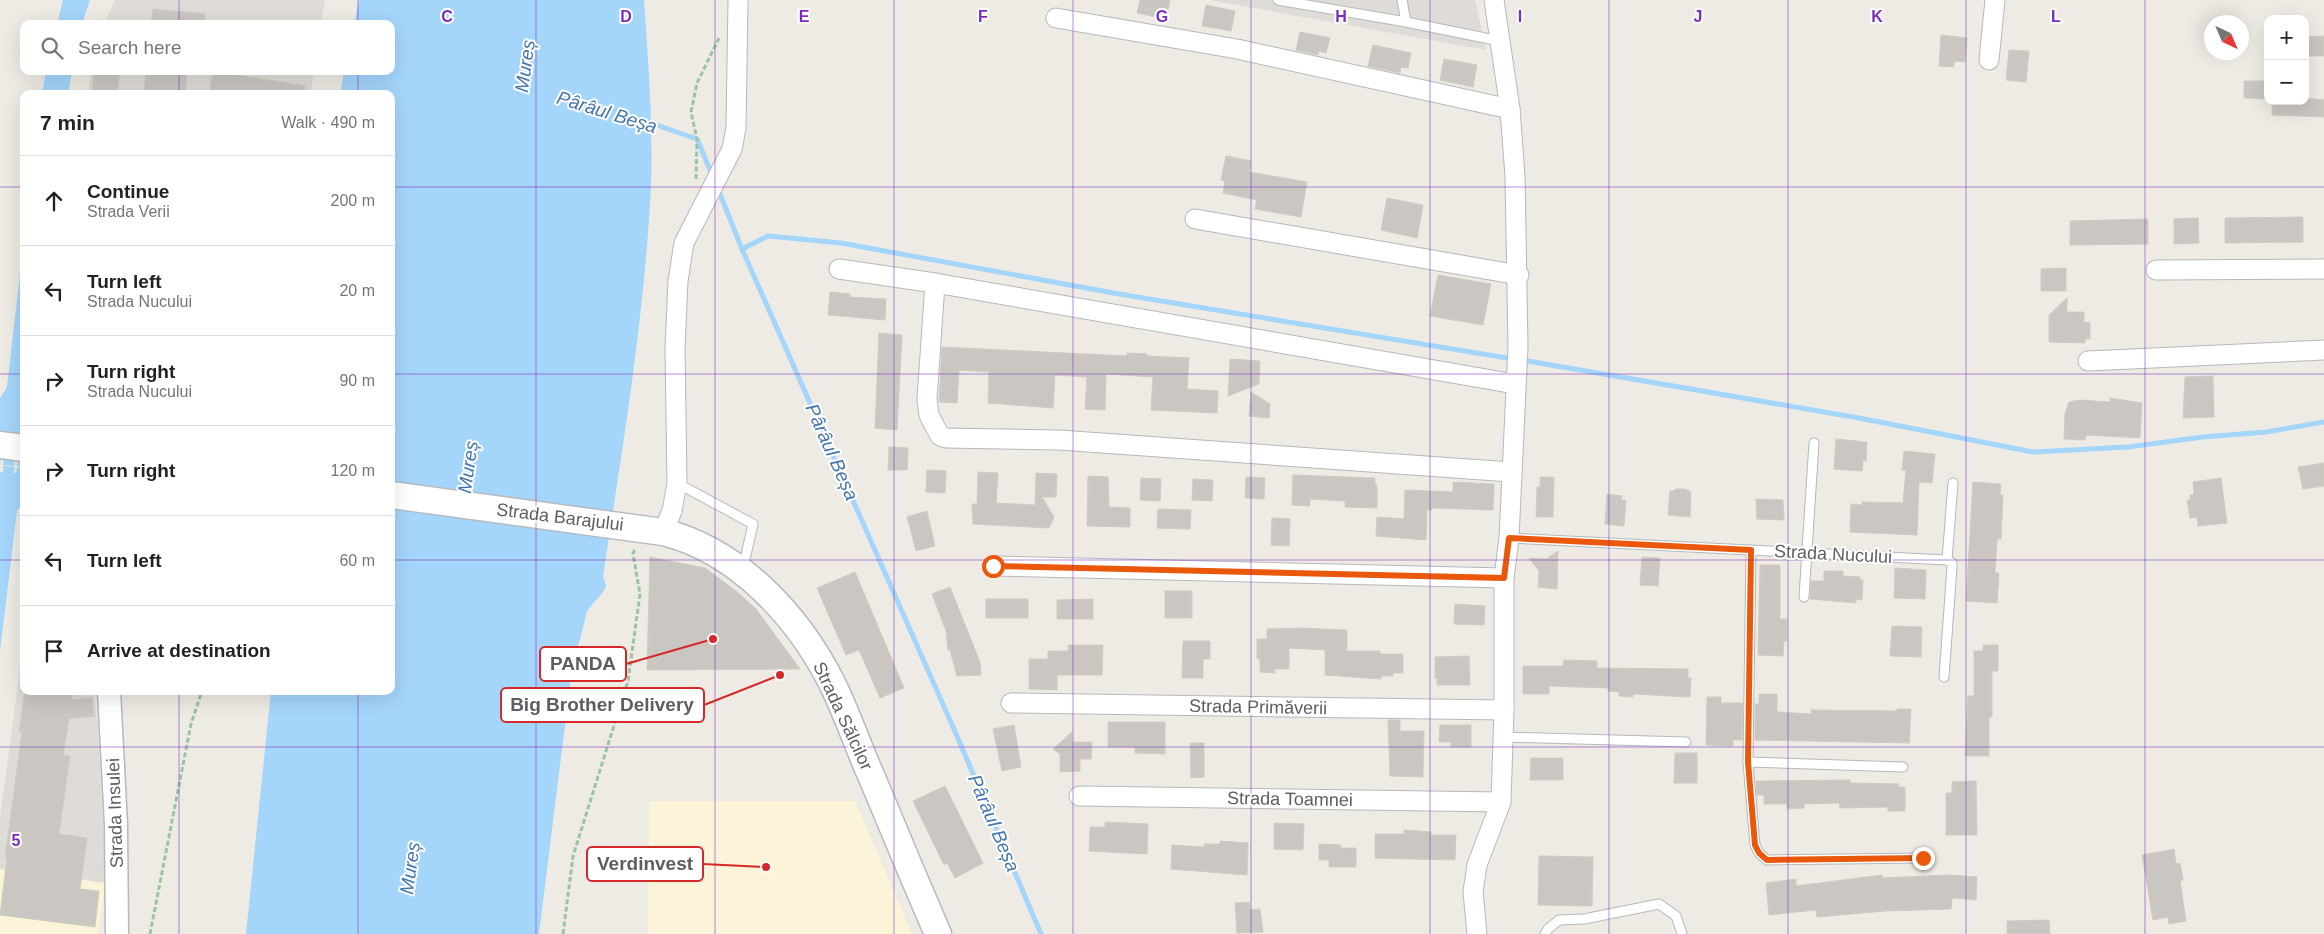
<!DOCTYPE html>
<html lang="en">
<head>
<meta charset="utf-8">
<style>
  body { margin:0; font-family:Arial,sans-serif; background:#f6f6f6; color:#222 }
  .controls { position:absolute; right:15px; top:15px; display:grid; overflow:hidden; border-radius:10px; box-shadow:0 5px 20px #0002 }
  .controls button { width:45px; height:45px; display:grid; place-items:center; padding:0; border:0; border-bottom:1px solid #e0e0e0; background:#fff; color:#222; font:25px sans-serif }
  .compass { position:absolute; left:2204px; top:15px; width:45px; height:45px; border-radius:50%; background:#fff; box-shadow:0 5px 20px #0002; rotate:136deg }
  .stop { position:absolute; width:15px; height:15px; margin:-11px; border:4px solid #ea580c; border-radius:50%; background:#fff }
  .stop.end { background:#ea580c; border-color:#fff; box-shadow:0 1px 5px #0008 }
  .list { margin:0; padding:0; list-style:none }
  h2 { display:flex; justify-content:space-between; align-items:center; height:65px; margin:0; padding:0 20px; font-size:21px }
  h2 small { font-size:16px; font-weight:400; color:#767676 }
  .list li { display:grid; grid-template-columns:32px 1fr auto; gap:15px; align-items:center; box-sizing:border-box; height:90px; padding:0 20px; border-top:1px solid #e0e0e0 }
  .list b { display:block; font-size:19px; white-space:nowrap }
  .list p { margin:0; font-size:16px; white-space:nowrap; color:#767676 }
  .list em { font-size:16px; font-style:normal; color:#767676 }
  .icon { flex:none; width:28px; height:28px; fill:none; stroke:currentColor; stroke-width:2; stroke-linecap:round; stroke-linejoin:round }
  .map { position:relative; flex:none; width:2324px; height:934px; overflow:hidden }
  .search { position:absolute; background:#fff; box-shadow:0 5px 20px #0002; left:20px; top:20px; width:375px; height:55px; display:flex; align-items:center; gap:12px; box-sizing:border-box; padding:0 18px; border-radius:10px; color:#767676; font-size:19px }
  .panel { position:absolute; background:#fff; box-shadow:0 5px 20px #0002; left:20px; top:90px; width:375px; height:605px; border-radius:10px }
  .map>svg:first-child { display:block }
  .commercial { fill:#fcf4d8 }
  .industrial { fill:#dfdcd7 }
  .water { fill:#a4d5fb }
  .lines { fill:none; stroke-linecap:round; stroke-linejoin:round }
  .stream { stroke:#a4d5fb; stroke-width:5 }
  .building { fill:#cac7c2; stroke:#d1ccc1 }
  .service-casing { stroke:#b5b8bc; stroke-width:11 }
  .minor-casing { stroke:#b5b8bc; stroke-width:21 }
  .tertiary-casing { stroke:#b5b8bc; stroke-width:25 }
  .secondary-casing { stroke:#b6b9be; stroke-width:29 }
  .path { stroke:#9ac4a6; stroke-width:3; stroke-dasharray:5 2.5; stroke-linecap:butt }
  .service { stroke:#fff; stroke-width:9 }
  .minor { stroke:#fff; stroke-width:19 }
  .tertiary { stroke:#fff; stroke-width:22 }
  .secondary { stroke:#fff; stroke-width:26 }
  .route { stroke:#ea580c; stroke-width:6 }
  .grid { fill:none; stroke:#7b2cbf; stroke-width:1; stroke-opacity:0.55 }
  .labels { text-anchor:middle; dominant-baseline:central; stroke-width:4; stroke-linejoin:round; paint-order:stroke }
  .street-label { font-size:18px; fill:#5b5e63; stroke:#fff }
  .water-label { font-size:19px; font-style:italic; fill:#4276ad; stroke:#fff }
  .grid-label { font-size:16px; text-anchor:middle; font-weight:bold; fill:#7b2cbf; stroke:#fff; stroke-width:4; stroke-linejoin:round; paint-order:stroke }
  .leader { fill:none; stroke:#d62828; stroke-width:2 }
  .callout-dot { fill:#d62828; stroke:#fff; stroke-width:2 }
  .callout { fill:#fff; stroke:#d62828; stroke-width:2 }
  .callout-label { font-size:19px; text-anchor:middle; font-weight:bold; fill:#5b5e63 }
</style>
</head>
<body>
<div class="map">
<svg width="2324" height="934" viewBox="0 0 2324 934">
  <rect width="100%" height="100%" fill="#edebe3"/>
  <g class="commercial">
    <polygon points="649,801 855,801 912,934 648,934"/>
    <polygon points="0,869 106,883 98,934 0,934"/>
  </g>
  <g class="industrial">
    <polygon points="115,0 325,0 321,24 104,24"/>
    <polygon points="1209,0 1475,0 1486,50"/>
    <polygon points="91,71 314,71 311,94 88,94"/>
    <polygon points="24,640 24,691 94,691 98,728 106,883 0,869 0,818"/>
  </g>
  <g class="water">
    <polygon points="63,0 90,0 82,24 57,24"/>
    <path d="M 359,0 L 644,0 C 649,73 655,147 649,219 C 641,338 621,458 603,576 L 606,586 C 602,597 592,602 587,612 L 572,669 L 539,934 L 246,934 L 271,691 L 391,691 L 391,94 L 340,94 L 344,71 L 391,71 L 391,24 L 354,24 Z"/>
    <polygon points="46,71 72,71 68,94 42,94"/>
    <polygon points="24,238 24,466 17,466 18,458 15,458 14,466 3,465 4,457 1,457 0,464 0,398 7,387"/>
    <polygon points="3,466 14,467 14,473 16,473 17,467 24,468 24,501 17,511 0,651 0,472 3,472"/>
  </g>
  <g class="lines">
    <g class="stream">
      <polyline points="645,121 697,139 713,177"/>
      <polyline points="718,189 742,249 957,736 1041,934"/>
      <polyline points="742,249 768,236 841,243 1119,294 1513,359"/>
      <polyline points="1522,360 1859,418 2033,452 2128,447 2203,437 2266,432 2324,422"/>
    </g>
  </g>
  <g class="building">
    <polygon points="1140,0 1170,0 1166,19 1137,13"/>
    <polygon points="1206,5 1235,11 1231,31 1202,26"/>
    <polygon points="153,9 205,14 205,24 151,24"/>
    <polygon points="1300,32 1330,38 1326,53 1319,51 1318,55 1296,50"/>
    <polygon points="1941,35 1967,38 1965,62 1954,61 1954,67 1939,66"/>
    <polygon points="2324,36 2324,56 2305,56 2305,37"/>
    <polygon points="1373,45 1411,53 1408,68 1401,67 1400,73 1368,66"/>
    <polygon points="2009,50 2029,51 2026,82 2006,80"/>
    <polygon points="1444,59 1477,65 1473,87 1440,80"/>
    <polygon points="94,71 120,71 117,94 92,94"/>
    <polygon points="146,71 187,71 185,94 144,94"/>
    <polygon points="213,71 305,86 304,94 209,94"/>
    <polygon points="2244,81 2268,81 2268,99 2244,98"/>
    <polygon points="2306,98 2324,100 2324,117 2272,115 2272,103 2306,103"/>
    <polygon points="1226,156 1251,161 1249,172 1307,182 1301,217 1255,209 1257,200 1223,193 1225,181 1221,180"/>
    <polygon points="1387,198 1423,205 1417,238 1381,230"/>
    <polygon points="2303,217 2303,242 2225,243 2225,218"/>
    <polygon points="2198,218 2199,243 2174,244 2174,219"/>
    <polygon points="2148,219 2148,244 2070,245 2070,221"/>
    <polygon points="2066,268 2066,291 2041,291 2041,269"/>
    <polygon points="1438,275 1491,284 1483,325 1430,316"/>
    <polygon points="830,292 850,294 850,297 886,299 885,320 828,315"/>
    <polygon points="2067,298 2067,312 2084,312 2084,322 2090,323 2090,339 2085,339 2085,343 2049,342 2049,315"/>
    <polygon points="879,333 902,335 897,430 875,428"/>
    <polygon points="942,347 1127,356 1127,353 1147,354 1146,356 1189,358 1187,389 1218,391 1217,413 1151,410 1153,377 1106,374 1105,410 1085,409 1087,377 1055,375 1053,408 988,403 989,372 959,370 957,403 939,402"/>
    <polygon points="1230,359 1260,361 1259,384 1228,396"/>
    <polygon points="2213,376 2214,417 2183,418 2185,377"/>
    <polygon points="1251,392 1270,404 1269,418 1249,416"/>
    <polygon points="2110,398 2142,403 2140,438 2086,435 2085,440 2064,439 2065,414 2069,402 2080,400 2110,402"/>
    <polygon points="1836,439 1867,442 1866,461 1863,460 1862,471 1834,469"/>
    <polygon points="889,447 908,448 907,470 888,470"/>
    <polygon points="1904,451 1935,454 1932,483 1919,482 1917,535 1850,532 1851,504 1862,505 1862,502 1903,503 1906,470 1902,470"/>
    <polygon points="2324,463 2324,486 2303,489 2298,467"/>
    <polygon points="927,470 946,471 945,493 926,492"/>
    <polygon points="978,472 998,473 996,503 1035,505 1036,473 1057,474 1056,497 1042,497 1054,517 1049,528 973,524 972,504 977,504"/>
    <polygon points="1293,475 1375,478 1375,485 1377,485 1377,508 1345,507 1345,501 1310,499 1310,506 1292,505"/>
    <polygon points="1088,476 1108,477 1109,507 1130,508 1130,527 1087,526"/>
    <polygon points="1246,477 1265,478 1264,499 1245,498"/>
    <polygon points="1540,477 1554,477 1553,517 1536,517 1537,487 1540,487"/>
    <polygon points="1141,478 1161,479 1160,501 1140,500"/>
    <polygon points="2221,478 2227,523 2198,526 2197,517 2190,518 2187,500 2190,500 2190,495 2194,494 2193,482"/>
    <polygon points="1193,479 1213,480 1212,501 1192,500"/>
    <polygon points="1453,482 1494,484 1493,510 1432,508 1432,510 1427,510 1426,540 1376,536 1377,517 1404,519 1405,490 1453,492"/>
    <polygon points="1973,482 2001,484 2000,495 2003,495 2001,539 1997,539 1995,573 1999,573 1997,603 1966,601"/>
    <polygon points="1676,489 1685,489 1691,492 1690,517 1668,515 1670,491 1674,491"/>
    <polygon points="1607,494 1622,496 1621,500 1626,500 1624,526 1605,524"/>
    <polygon points="1756,499 1783,500 1784,520 1757,519"/>
    <polygon points="1158,509 1191,510 1190,529 1157,528"/>
    <polygon points="927,511 935,546 916,551 907,517"/>
    <polygon points="1272,518 1290,519 1289,546 1271,545"/>
    <polygon points="1558,551 1557,589 1538,587 1539,571 1529,558 1546,559"/>
    <polygon points="650,557 705,568 736,591 756,609 800,669 647,670"/>
    <polygon points="1642,557 1660,558 1658,586 1640,585"/>
    <polygon points="1760,565 1780,565 1780,619 1787,619 1787,641 1784,641 1783,656 1758,655"/>
    <polygon points="1895,568 1926,570 1925,599 1894,598"/>
    <polygon points="1824,571 1843,571 1843,576 1860,577 1860,580 1863,580 1862,600 1856,599 1856,603 1810,599 1811,581 1824,581"/>
    <polygon points="855,572 904,688 880,698 859,650 846,655 817,588"/>
    <polygon points="950,587 980,662 981,675 957,676 950,650 948,650 946,631 932,594"/>
    <rect x="1165" y="591" width="27" height="27"/>
    <rect x="986" y="599" width="42" height="19"/>
    <polygon points="1093,599 1093,619 1057,619 1057,600"/>
    <polygon points="1455,604 1485,606 1484,625 1454,624"/>
    <polygon points="1892,626 1922,627 1921,657 1890,656"/>
    <polygon points="1302,628 1347,630 1347,651 1380,651 1380,654 1403,654 1403,673 1393,673 1393,676 1381,676 1381,679 1325,675 1325,650 1289,648 1289,669 1274,669 1275,673 1260,672 1260,659 1257,659 1257,639 1267,639 1267,629"/>
    <polygon points="1183,641 1210,641 1210,659 1203,659 1203,678 1182,678"/>
    <polygon points="1068,645 1103,645 1102,675 1057,675 1057,690 1029,689 1029,659 1048,659 1048,651 1068,651"/>
    <polygon points="1983,645 1998,645 1998,671 1992,671 1992,717 1989,717 1989,756 1965,756 1968,696 1974,696 1974,651 1983,651"/>
    <polygon points="1469,656 1470,685 1437,685 1437,678 1435,678 1435,657"/>
    <polygon points="1564,660 1597,661 1597,668 1688,669 1688,678 1691,678 1690,697 1633,694 1633,697 1619,696 1619,692 1608,691 1608,688 1549,686 1549,694 1523,694 1523,666 1563,666"/>
    <polygon points="25,691 73,691 71,700 92,698 94,716 69,719 63,755 70,756 59,834 87,838 80,889 99,891 95,927 0,915 7,858 5,858 22,732 19,732"/>
    <polygon points="1759,694 1777,694 1777,712 1812,714 1811,710 1897,711 1897,709 1911,709 1909,743 1755,740 1755,704 1759,704"/>
    <polygon points="1707,697 1721,697 1721,703 1743,703 1742,740 1733,740 1733,746 1706,745"/>
    <polygon points="1388,720 1400,720 1400,731 1424,731 1423,777 1390,776"/>
    <polygon points="1108,722 1165,722 1165,754 1135,753 1135,747 1108,747"/>
    <polygon points="1014,725 1021,767 1002,771 993,729"/>
    <polygon points="1440,725 1471,725 1471,747 1451,747 1451,742 1439,742"/>
    <polygon points="1072,732 1072,742 1092,742 1091,759 1080,759 1080,771 1060,772 1060,754 1053,749"/>
    <polygon points="1190,743 1204,743 1204,777 1191,778"/>
    <polygon points="1675,753 1697,753 1697,783 1674,783"/>
    <polygon points="1531,758 1563,758 1563,780 1530,780"/>
    <polygon points="1850,780 1850,783 1899,784 1899,787 1905,787 1905,811 1888,811 1888,807 1840,808 1839,803 1804,804 1804,808 1787,809 1787,804 1764,804 1764,795 1757,795 1756,781"/>
    <polygon points="1976,781 1977,835 1946,835 1946,793 1952,793 1952,782"/>
    <polygon points="945,786 983,863 955,878 947,863 944,865 913,801"/>
    <polygon points="1105,822 1148,824 1147,854 1089,851 1090,827 1105,827"/>
    <polygon points="1274,823 1304,824 1303,850 1274,849"/>
    <polygon points="1404,830 1431,832 1431,835 1456,835 1455,860 1375,858 1375,834 1404,834"/>
    <polygon points="1220,841 1248,843 1247,875 1171,869 1172,845 1204,847 1204,844 1220,844"/>
    <polygon points="1319,844 1341,845 1341,848 1356,848 1356,867 1329,867 1329,860 1319,860"/>
    <polygon points="2174,849 2176,864 2180,863 2183,880 2180,881 2186,921 2169,924 2168,917 2153,920 2142,855"/>
    <polygon points="1539,856 1593,857 1592,906 1538,905"/>
    <polygon points="1882,875 1882,878 1950,875 1977,877 1976,900 1952,898 1951,909 1885,911 1817,917 1816,910 1769,915 1766,883 1796,879 1796,886"/>
    <polygon points="1249,902 1250,910 1260,909 1263,932 1237,933 1235,903"/>
    <polygon points="2049,920 2050,934 2007,934 2007,921"/>
  </g>
  <g class="lines">
    <defs>
      <g id="service">
        <polyline points="1278,0 1406,22 1500,41"/>
        <polyline points="1402,0 1406,22"/>
        <polyline points="677,483 753,524 743,568"/>
        <polyline points="1509,538 1947,560 1952,563 1952,567 1944,677"/>
        <polyline points="1751,550 1748,762 1755,845 1759,853 1767,860 1923,858"/>
        <polyline points="1947,560 1953,483"/>
        <polyline points="1804,597 1814,443"/>
        <polyline points="1503,737 1686,742"/>
        <polyline points="1748,762 1903,767"/>
        <polyline points="1545,934 1548,929 1559,920 1584,919 1659,904 1676,916 1682,934"/>
      </g>
      <g id="minor">
        <polyline points="1056,18 1237,49 1510,109"/>
        <polyline points="1989,60 1995,0"/>
        <polyline points="1195,219 1519,275"/>
        <polyline points="839,269 935,283 1515,384"/>
        <polyline points="2156,270 2324,269"/>
        <polyline points="935,283 927,399 929,415 940,436 946,438 1059,440 1511,472"/>
        <polyline points="2088,361 2324,350"/>
        <polyline points="663,532 672,511 677,483 675,349 678,281 684,243 732,149 736,128 738,0"/>
        <polyline points="993,566 1504,578"/>
        <polyline points="1011,703 1504,710"/>
        <polyline points="1079,796 1501,802"/>
        <polyline points="1477,934 1473,892 1477,865 1501,802 1504,710 1504,578 1509,538 1518,347 1515,176 1510,109 1494,0"/>
      </g>
      <polyline id="tertiary" points="109,691 116,825 117,934"/>
      <g id="secondary">
        <polyline points="0,445 24,448"/>
        <path d="M 391,495 L 663,532 C 739,551 799,617 833,685 C 848,716 859,749 873,780 C 894,831 916,883 938,934"/>
      </g>
    </defs>
    <use href="#service" class="service-casing"/>
    <use href="#minor" class="minor-casing"/>
    <use href="#tertiary" class="tertiary-casing"/>
    <use href="#secondary" class="secondary-casing"/>
    <g class="path">
      <polyline points="696,179 697,139 691,112 697,83 720,36"/>
      <polyline points="150,934 191,724 202,691"/>
      <polyline points="563,934 573,856 628,681 640,594 633,554 635,548"/>
    </g>
    <use href="#service" class="service"/>
    <use href="#minor" class="minor"/>
    <use href="#tertiary" class="tertiary"/>
    <use href="#secondary" class="secondary"/>
  </g>
  <g class="lines">
    <polyline class="route" points="993,566 1504,578 1509,538 1751,550 1748,762 1755,845 1759,853 1767,860 1923,858"/>
  </g>
  <path class="grid" d="M 179,0 L 179,24M 358,0 L 358,24M 536,0 L 536,934M 715,0 L 715,934M 894,0 L 894,934M 1073,0 L 1073,934M 1251,0 L 1251,934M 1430,0 L 1430,934M 1609,0 L 1609,934M 1788,0 L 1788,934M 1966,0 L 1966,934M 2145,0 L 2145,934M 179,71 L 179,94M 358,71 L 358,94M 0,187 L 24,187M 391,187 L 2324,187M 0,374 L 24,374M 391,374 L 2324,374M 0,560 L 24,560M 391,560 L 2324,560M 179,691 L 179,934M 358,691 L 358,934M 0,747 L 2324,747"/>
  <g class="labels">
    <g class="street-label">
      <text transform="translate(560 517) rotate(7)">Strada Barajului</text>
      <text transform="translate(1833 554) rotate(3)">Strada Nucului</text>
      <text transform="translate(1258 707) rotate(1)">Strada Primăverii</text>
      <text transform="translate(843 716) rotate(65)">Strada Sălcilor</text>
      <text transform="translate(1290 799) rotate(1)">Strada Toamnei</text>
      <text transform="translate(115 813) rotate(-92)">Strada Insulei</text>
    </g>
    <g class="water-label">
      <text transform="translate(525 66) rotate(-82)">Mureș</text>
      <text transform="translate(607 112) rotate(17)">Pârâul Beșa</text>
      <text transform="translate(832 452) rotate(66)">Pârâul Beșa</text>
      <text transform="translate(468 467) rotate(-82)">Mureș</text>
      <text transform="translate(994 823) rotate(67)">Pârâul Beșa</text>
      <text transform="translate(410 868) rotate(-82)">Mureș</text>
    </g>
  </g>
  <g class="grid-label">
    <text x="447" y="22">C</text>
    <text x="626" y="22">D</text>
    <text x="804" y="22">E</text>
    <text x="983" y="22">F</text>
    <text x="1162" y="22">G</text>
    <text x="1341" y="22">H</text>
    <text x="1520" y="22">I</text>
    <text x="1698" y="22">J</text>
    <text x="1877" y="22">K</text>
    <text x="2056" y="22">L</text>
    <text x="16" y="846">5</text>
  </g>
  <path class="leader" d="M713 639L626 664M780 675L704 705M766 867L703 864"/>
  <g class="callout-dot">
    <circle cx="713" cy="639" r="5"/>
    <circle cx="780" cy="675" r="5"/>
    <circle cx="766" cy="867" r="5"/>
  </g>
  <g class="callout">
    <rect x="540" y="647" width="86" height="34" rx="5"/>
    <rect x="501" y="688" width="203" height="34" rx="5"/>
    <rect x="587" y="847" width="116" height="34" rx="5"/>
  </g>
  <g class="callout-label">
    <text x="583" y="670">PANDA</text>
    <text x="602" y="711">Big Brother Delivery</text>
    <text x="645" y="870">Verdinvest</text>
  </g>
</svg>
<div class="controls">
<button>+</button>
<button>−</button>
</div>
<svg class="compass" viewBox="-18 -18 36 36"><path d="M0-13l5 13h-10z" fill="#e53935"/><path d="M0 13l5-13h-10z" fill="#767676"/></svg>
<div class="stop" style="left:993px;top:566px"></div>
<div class="stop end" style="left:1923px;top:858px"></div>
<div class="search"><svg class="icon" aria-label="search" viewBox="0 0 24 24"><circle cx="10" cy="10" r="6"/><path d="M15 15l6 6"/></svg>Search here</div>
<section class="panel">
<h2>7 min<small>Walk · 490 m</small></h2>
<ul class="list">
<li><svg class="icon" aria-label="ahead" viewBox="0 0 24 24"><path d="M12 20V5M6 11l6-6 6 6"/></svg><div><b>Continue</b><p>Strada Verii</p></div><em>200 m</em></li>
<li><svg class="icon" aria-label="left" viewBox="0 0 24 24"><path d="M17 20v-9H6M10 6l-5 5 5 5"/></svg><div><b>Turn left</b><p>Strada Nucului</p></div><em>20 m</em></li>
<li><svg class="icon" aria-label="right" viewBox="0 0 24 24"><path d="M7 20v-9h11M14 6l5 5-5 5"/></svg><div><b>Turn right</b><p>Strada Nucului</p></div><em>90 m</em></li>
<li><svg class="icon" aria-label="right" viewBox="0 0 24 24"><path d="M7 20v-9h11M14 6l5 5-5 5"/></svg><div><b>Turn right</b></div><em>120 m</em></li>
<li><svg class="icon" aria-label="left" viewBox="0 0 24 24"><path d="M17 20v-9H6M10 6l-5 5 5 5"/></svg><div><b>Turn left</b></div><em>60 m</em></li>
<li><svg class="icon" aria-label="arrive" viewBox="0 0 24 24"><path d="M6 21V4h12l-3 4 3 4H6"/></svg><div><b>Arrive at destination</b></div></li>
</ul>
</section>
</div>
</body>
</html>
